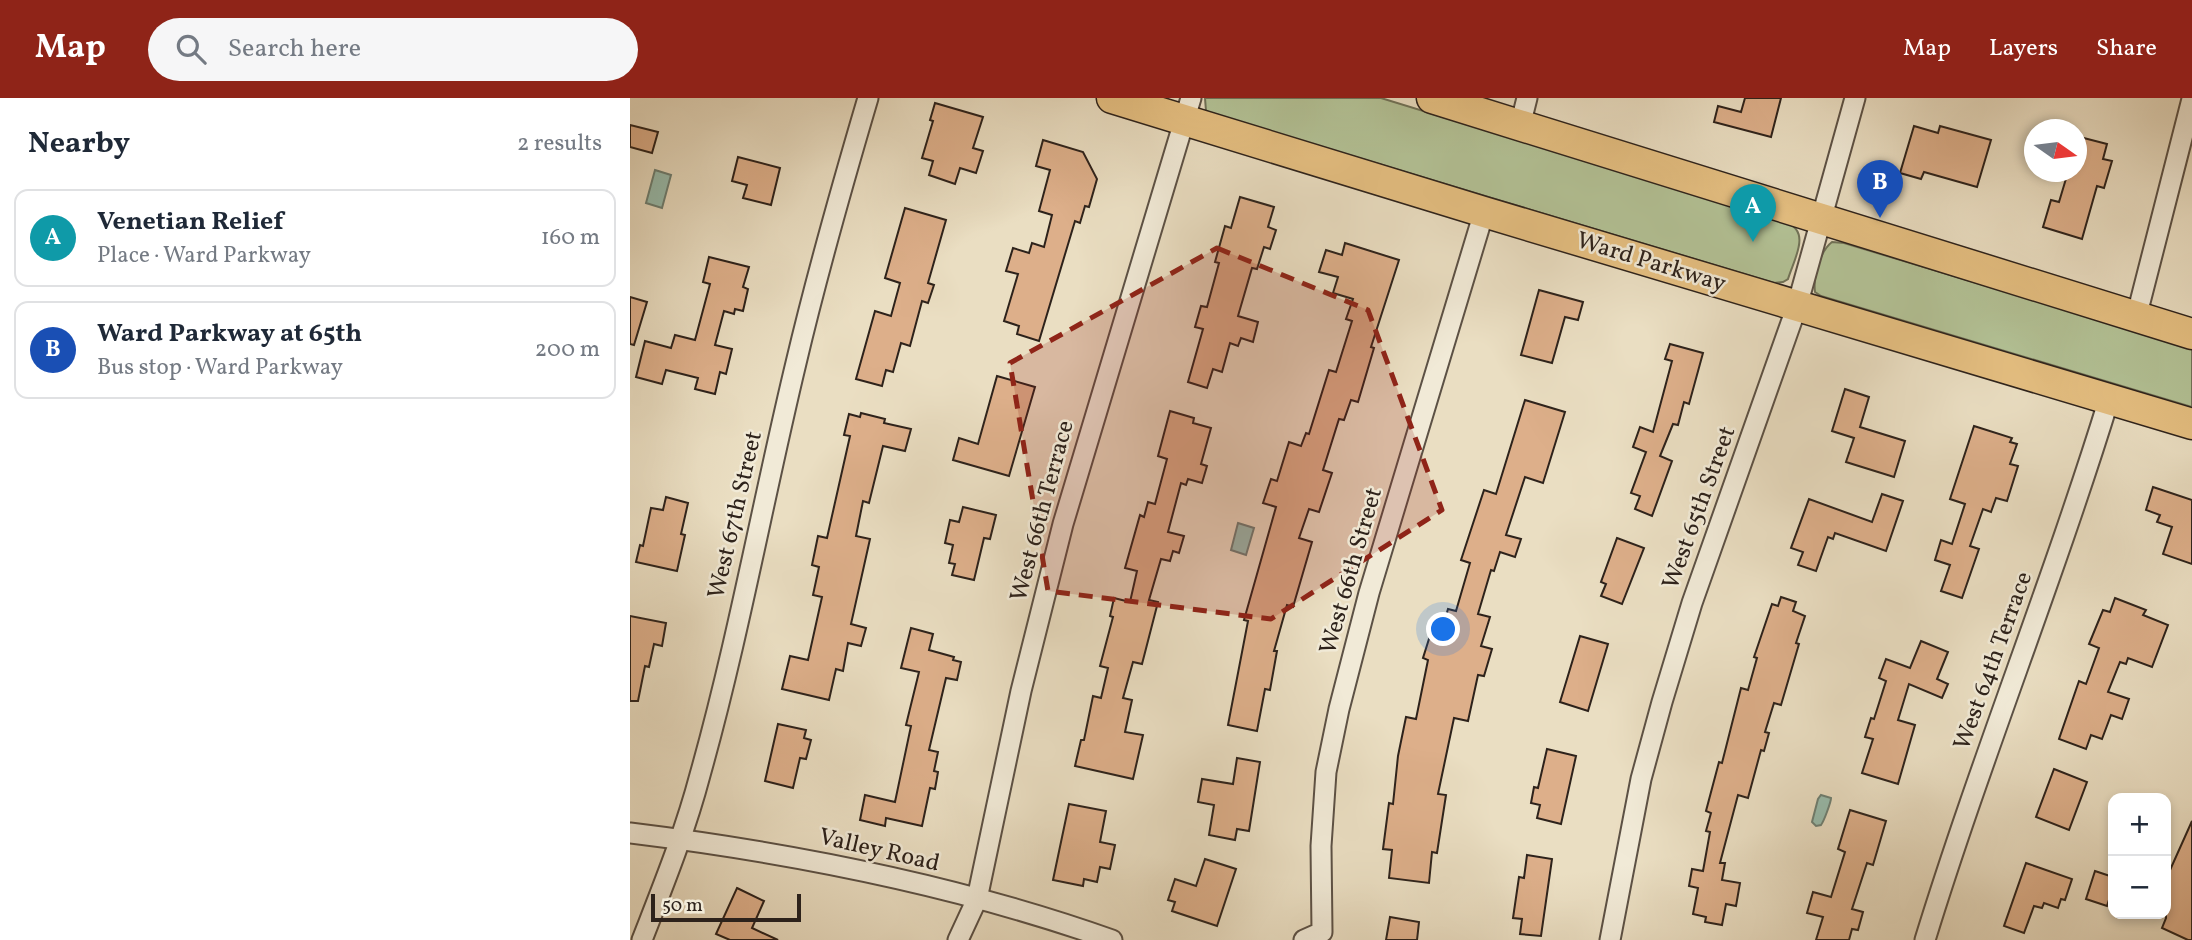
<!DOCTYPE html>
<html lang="en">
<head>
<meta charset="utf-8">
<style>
  body { margin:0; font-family:Vollkorn,serif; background:#f6f6f7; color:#1f2937 }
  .controls { position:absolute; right:21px; bottom:21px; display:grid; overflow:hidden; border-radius:14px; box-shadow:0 4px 10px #0003 }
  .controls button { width:63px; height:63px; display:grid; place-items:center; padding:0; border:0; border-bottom:2px solid #e0e1e3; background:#fff; color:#1f2937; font:35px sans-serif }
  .compass { position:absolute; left:1394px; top:21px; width:63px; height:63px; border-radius:50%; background:#fff; box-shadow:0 4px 10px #0003; rotate:104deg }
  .scale { position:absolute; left:21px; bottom:18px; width:150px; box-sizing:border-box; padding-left:7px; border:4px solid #2d221b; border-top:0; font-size:19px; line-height:24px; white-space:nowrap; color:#2d221b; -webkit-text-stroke:5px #f1ead7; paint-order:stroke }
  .you { position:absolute; left:814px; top:532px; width:24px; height:24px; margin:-18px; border:5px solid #fff; border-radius:50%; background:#1a73e8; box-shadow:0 0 0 10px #1a73e833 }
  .badge { display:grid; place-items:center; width:46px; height:46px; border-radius:50%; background:#8f2418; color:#fff; font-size:23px; font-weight:700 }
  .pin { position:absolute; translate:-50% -58px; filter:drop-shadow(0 2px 4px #0008) }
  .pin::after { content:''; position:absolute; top:37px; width:24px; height:21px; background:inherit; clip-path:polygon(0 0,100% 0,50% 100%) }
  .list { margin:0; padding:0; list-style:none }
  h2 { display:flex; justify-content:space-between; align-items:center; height:91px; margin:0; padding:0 28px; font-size:30px }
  h2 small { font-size:23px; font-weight:400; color:#747a83 }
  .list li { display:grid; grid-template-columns:46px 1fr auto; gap:21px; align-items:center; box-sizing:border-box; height:98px; margin:0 14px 14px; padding:0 14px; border:2px solid #e0e1e3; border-radius:14px }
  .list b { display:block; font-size:26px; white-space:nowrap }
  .list p { margin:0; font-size:23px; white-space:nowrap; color:#747a83 }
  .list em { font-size:23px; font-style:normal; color:#747a83 }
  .icon { flex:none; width:38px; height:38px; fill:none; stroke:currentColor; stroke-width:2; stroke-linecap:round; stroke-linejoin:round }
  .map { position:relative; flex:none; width:1562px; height:842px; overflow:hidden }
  header { display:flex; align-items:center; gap:42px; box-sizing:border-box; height:98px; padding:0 35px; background:#8f2418; color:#fff }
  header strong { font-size:33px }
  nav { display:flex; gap:38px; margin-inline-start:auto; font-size:24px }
  .search { width:490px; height:63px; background:#f6f6f7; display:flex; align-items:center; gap:18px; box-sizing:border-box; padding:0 24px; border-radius:38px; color:#747a83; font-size:26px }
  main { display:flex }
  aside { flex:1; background:#fff }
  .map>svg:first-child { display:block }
  .green { fill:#b3c296; stroke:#707258; stroke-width:2 }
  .water { fill:#98bdae; stroke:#6d7f73; stroke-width:2 }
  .building { fill:#ddaf8a; stroke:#2d221b; stroke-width:2 }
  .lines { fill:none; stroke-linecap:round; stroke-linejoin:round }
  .street-casing { stroke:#5c5145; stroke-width:23 }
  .primary-casing { stroke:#2d221b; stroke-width:33 }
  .street { stroke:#f1ead7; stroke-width:19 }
  .primary { stroke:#e5bf81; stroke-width:30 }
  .marked { fill:#8f2418; fill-opacity:0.2; stroke:#8f2418; stroke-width:5; stroke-dasharray:14 9; stroke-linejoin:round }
  .labels { text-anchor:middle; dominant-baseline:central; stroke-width:5; stroke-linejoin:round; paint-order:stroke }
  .street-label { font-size:24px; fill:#2d221b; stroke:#f1ead7 }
</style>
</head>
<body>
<header>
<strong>Map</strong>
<div class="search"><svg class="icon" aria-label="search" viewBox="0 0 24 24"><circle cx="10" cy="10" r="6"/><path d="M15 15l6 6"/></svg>Search here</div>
<nav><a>Map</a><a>Layers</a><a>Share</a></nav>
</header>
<main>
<aside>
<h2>Nearby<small>2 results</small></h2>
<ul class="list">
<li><span class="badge" style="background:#0f9aa8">A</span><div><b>Venetian Relief</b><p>Place · Ward Parkway</p></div><em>160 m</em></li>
<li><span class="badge" style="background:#1a4fb4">B</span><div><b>Ward Parkway at 65th</b><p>Bus stop · Ward Parkway</p></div><em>200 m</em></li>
</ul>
</aside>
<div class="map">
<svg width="1562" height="842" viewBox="0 0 1562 842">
  <rect width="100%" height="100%" fill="#eadec2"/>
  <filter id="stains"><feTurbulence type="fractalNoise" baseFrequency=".00286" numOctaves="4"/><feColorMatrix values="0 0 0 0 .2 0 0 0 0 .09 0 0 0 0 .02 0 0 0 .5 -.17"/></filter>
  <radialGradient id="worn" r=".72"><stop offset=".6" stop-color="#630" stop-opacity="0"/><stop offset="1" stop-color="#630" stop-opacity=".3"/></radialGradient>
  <g class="green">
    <path d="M 575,0 L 751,0 L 1155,124 C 1182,133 1164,161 1158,181 L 1153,184 L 1144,185 L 583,16 L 576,13 Z"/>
    <path d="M 1202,144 L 1214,145 L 1562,250 L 1562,309 L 1191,198 L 1185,194 C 1183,179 1190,153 1202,144 Z"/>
  </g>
  <g class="water">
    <polygon points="25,72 41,77 32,110 16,105"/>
    <polygon points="608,425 624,430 616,457 601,452"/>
    <path d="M 1191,697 L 1201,700 C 1201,704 1194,723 1191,727 L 1186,728 L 1182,724 L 1188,701 Z"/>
  </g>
  <g class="building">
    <polygon points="1115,0 1151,0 1141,39 1084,24 1088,8 1111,14"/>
    <polygon points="305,5 353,19 343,50 353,53 346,75 330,70 325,86 299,77 303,63 292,60 303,23 300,22"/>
    <polygon points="0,27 28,34 22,55 0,49"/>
    <polygon points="1284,28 1308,35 1310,28 1361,42 1347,89 1294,74 1291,81 1270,75"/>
    <polygon points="1446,38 1477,46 1473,61 1482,63 1474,90 1467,88 1452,141 1413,129 1421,102 1429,104 1438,74 1446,74"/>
    <polygon points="413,42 453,54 467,81 459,109 455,108 450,125 445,123 409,243 387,236 389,228 374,223 388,176 376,173 383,150 399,155 402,145 414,149 422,117 409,113 420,72 406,68"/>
    <polygon points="108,59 150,70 141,107 113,100 117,87 102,83"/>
    <polygon points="610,99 644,109 638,129 646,132 640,151 634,149 627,171 622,170 608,218 628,224 623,244 611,240 608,248 600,245 592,274 583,271 577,290 558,284 573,231 565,229 571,208 577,209 589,165 585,164 595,128 601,130"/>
    <polygon points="275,110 316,122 298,185 304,187 298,205 292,203 280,248 271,245 263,274 256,272 252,288 226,281 245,213 261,218 270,185 255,180"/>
    <polygon points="715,145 769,162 741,249 744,250 728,304 721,302 714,322 709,321 693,372 702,375 689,414 679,411 669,440 682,444 663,509 657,507 644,553 647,553 640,592 635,591 627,633 598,627 618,523 614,522 646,409 633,405 641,381 647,383 659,344 671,348 676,335 679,336 699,272 706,274 722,223 716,221 723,201 703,195 708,179 689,174 696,152 712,157"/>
    <polygon points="79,159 119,169 113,189 118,191 113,213 105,211 104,216 94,213 85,247 102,251 96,276 90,274 85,296 65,291 68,280 36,272 32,286 6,279 15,243 41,250 45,237 65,242 80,186 73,184"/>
    <polygon points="909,192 953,204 948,222 935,219 922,265 891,257"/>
    <polygon points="0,199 17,204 4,247 0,246"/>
    <polygon points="1040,246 1073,255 1059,306 1054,304 1048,327 1043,326 1030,358 1042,363 1022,418 1005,411 1010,398 1001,395 1016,354 1003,349 1010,329 1023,334 1042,263 1035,261"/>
    <polygon points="367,278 405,289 379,378 323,362 329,340 348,346"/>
    <polygon points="1215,291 1239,299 1230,329 1275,343 1264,379 1216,364 1224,340 1202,333"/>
    <polygon points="895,302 935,314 913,385 895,379 876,437 891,441 885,459 870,454 864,473 861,472 848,516 860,519 851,548 862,551 854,578 848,577 838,623 824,620 808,696 816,697 807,755 802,754 799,785 759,780 762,752 753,751 759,705 763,706 768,658 776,619 786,621 798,562 793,560 804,525 813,528 818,511 826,513 840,465 831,462 854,392 866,396"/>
    <polygon points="540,313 564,320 563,325 581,330 571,366 577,368 572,385 558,381 556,387 551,385 538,434 554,438 549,455 543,453 540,463 531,461 519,502 528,504 512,566 503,564 493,600 502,602 495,634 513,637 503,681 445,668 451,642 454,642 463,598 471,600 478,570 470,568 483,519 480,518 484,500 500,504 507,473 495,470 510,417 514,419 518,404 525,406 537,361 528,358"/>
    <polygon points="231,315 255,321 254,325 281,331 275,353 253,348 239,405 233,403 226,438 240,441 221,526 236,530 231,548 218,545 213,573 206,571 199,602 152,591 160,558 178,562 192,499 183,497 189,469 182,467 188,438 197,440 220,338 214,337 219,316 230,319"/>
    <polygon points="1344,328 1382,340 1380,344 1387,346 1380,366 1388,368 1377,403 1366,400 1361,414 1353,411 1340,448 1349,451 1332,500 1311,493 1320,467 1305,462 1311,442 1322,446 1335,406 1320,401"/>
    <polygon points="1523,389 1562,402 1562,466 1533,456 1542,429 1527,424 1530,417 1516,412"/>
    <polygon points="1252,396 1273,403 1256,453 1205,435 1203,441 1198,439 1186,473 1168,467 1173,454 1161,450 1179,401 1242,424"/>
    <polygon points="36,399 58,405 51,436 55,437 47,473 6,464 10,447 13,448 21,410 33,412"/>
    <polygon points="333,409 366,417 360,441 354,440 344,482 322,477 325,466 319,465 323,447 315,445 320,422 329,424"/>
    <polygon points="987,440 1014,450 992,506 971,498 976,486 971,484"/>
    <polygon points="1151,499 1166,504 1163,513 1175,518 1166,545 1169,546 1151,607 1144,605 1135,634 1139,635 1134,653 1131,652 1118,700 1108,697 1090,765 1095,765 1092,782 1110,785 1106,808 1096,806 1092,827 1075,824 1076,819 1063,816 1068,790 1059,788 1062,771 1073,773 1080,734 1076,733 1081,715 1076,713 1089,664 1092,665 1111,590 1118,592 1127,560 1124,559 1142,506 1148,508"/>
    <polygon points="1485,500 1516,512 1513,517 1538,527 1522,569 1498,560 1496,566 1490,564 1478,594 1499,601 1492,621 1481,617 1472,641 1461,637 1456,651 1429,641 1449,583 1456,586 1469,550 1459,546 1473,512 1480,514"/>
    <polygon points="0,518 36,525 32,548 24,546 19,569 15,568 8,603 0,603"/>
    <polygon points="281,530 303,536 299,552 324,559 323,562 331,564 327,582 316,580 299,652 308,654 304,673 308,674 305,691 300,690 292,728 256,720 255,728 230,722 235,697 265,704 281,628 276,627 289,574 271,570"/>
    <polygon points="950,538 978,546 958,613 930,604"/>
    <polygon points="1291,543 1318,554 1307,581 1318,586 1312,600 1279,586 1268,622 1285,627 1268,686 1232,675 1243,641 1235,639 1241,620 1244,621 1256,583 1249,580 1256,561 1280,570"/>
    <polygon points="148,626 176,632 174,640 181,642 176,661 170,660 163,690 135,683"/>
    <polygon points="917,651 946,658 931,726 907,720 910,707 901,705 904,689 908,690"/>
    <polygon points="607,660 630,664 619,733 607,731 605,742 579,737 584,707 568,704 572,681 603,686"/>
    <polygon points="1424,671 1457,684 1439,732 1406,719"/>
    <polygon points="439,706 476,713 470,744 485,747 480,771 470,769 467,784 454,781 453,788 423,782"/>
    <polygon points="1220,712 1256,723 1243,767 1237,765 1222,811 1233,814 1228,832 1222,831 1219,842 1186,842 1193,819 1177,815 1183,794 1201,799 1215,754 1208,751"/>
    <polygon points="1562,723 1562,842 1558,842 1532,830 1536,820 1536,781"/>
    <polygon points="897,757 922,761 911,838 890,836 892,821 883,820 889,779 894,780"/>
    <polygon points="575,761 606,771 587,828 542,813 545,804 538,802 545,781 566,788"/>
    <polygon points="1396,765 1442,781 1435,802 1431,801 1428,810 1414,805 1412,810 1404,808 1394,835 1374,828"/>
    <polygon points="1465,773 1483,779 1483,789 1477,808 1456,801"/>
    <polygon points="107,790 134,803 122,830 148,842 100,842 86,836"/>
    <polygon points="760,819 789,824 787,842 756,842"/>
  </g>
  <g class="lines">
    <defs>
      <g id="street">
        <polyline points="890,28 897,0"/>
        <polyline points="1506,220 1562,1"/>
        <path d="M 0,735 C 163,755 327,787 482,842"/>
        <path d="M 12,842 C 33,788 55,734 70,677 C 108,542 133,402 166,265 C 187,176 212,88 238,0"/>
        <polyline points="328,842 347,801 391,593 433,426 561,0"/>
        <polyline points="674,842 692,834 691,748 696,674 709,611 739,495 854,114"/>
        <polyline points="980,842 1011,681 1032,604 1062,505 1167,208 1225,0"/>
        <path d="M 1295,842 C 1351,660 1423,483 1479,301"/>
      </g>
      <g id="primary">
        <polyline points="482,0 854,114 1562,326"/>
        <polyline points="802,0 1562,236"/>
      </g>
    </defs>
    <use href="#street" class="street-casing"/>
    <use href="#primary" class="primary-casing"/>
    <use href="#street" class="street"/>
    <use href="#primary" class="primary"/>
  </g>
  <path class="marked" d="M 587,150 L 738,212 L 812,412 L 641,521 L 418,493 L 380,265 Z"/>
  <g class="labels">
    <g class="street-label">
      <text transform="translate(1021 165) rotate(17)">Ward Parkway</text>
      <text transform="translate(1070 410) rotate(-70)">West 65th Street</text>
      <text transform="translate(413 413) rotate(-75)">West 66th Terrace</text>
      <text transform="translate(106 417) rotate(-77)">West 67th Street</text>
      <text transform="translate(722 473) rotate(-74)">West 66th Street</text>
      <text transform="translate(1364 563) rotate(-70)">West 64th Terrace</text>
      <text transform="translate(249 753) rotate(13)">Valley Road</text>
    </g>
  </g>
  <rect width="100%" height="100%" filter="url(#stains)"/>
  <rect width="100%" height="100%" fill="url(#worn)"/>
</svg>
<div class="controls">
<button>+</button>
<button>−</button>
</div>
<svg class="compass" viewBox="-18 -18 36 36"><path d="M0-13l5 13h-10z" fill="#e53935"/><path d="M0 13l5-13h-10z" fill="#747a83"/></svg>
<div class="scale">50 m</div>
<div class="you"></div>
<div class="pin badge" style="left:1123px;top:144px;background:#0f9aa8">A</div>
<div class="pin badge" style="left:1250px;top:120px;background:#1a4fb4">B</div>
</div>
</main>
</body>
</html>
